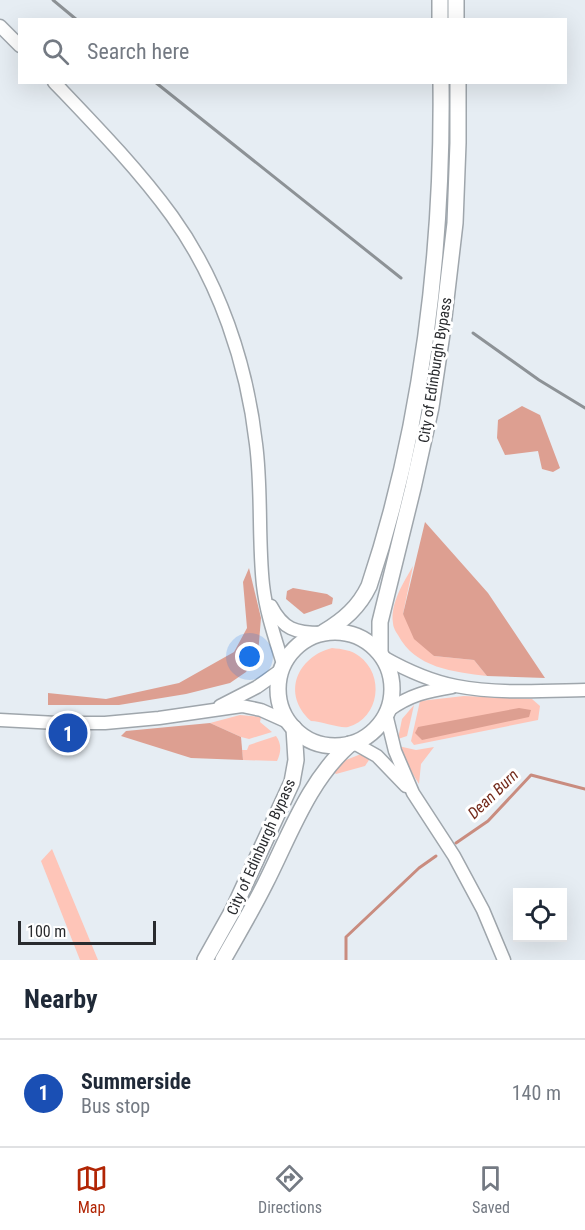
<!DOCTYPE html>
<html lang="en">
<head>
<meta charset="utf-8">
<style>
  body { margin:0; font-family:"Roboto Condensed",sans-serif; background:#f2f2f3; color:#1f2937 }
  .controls { position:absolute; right:18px; bottom:18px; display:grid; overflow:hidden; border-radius:0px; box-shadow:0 6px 24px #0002 }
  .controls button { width:54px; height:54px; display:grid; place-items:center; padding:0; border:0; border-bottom:2px solid #e0e1e3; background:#fff; color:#1f2937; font:30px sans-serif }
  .scale { position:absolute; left:18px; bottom:15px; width:138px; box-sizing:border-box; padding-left:6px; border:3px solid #292b2e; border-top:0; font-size:16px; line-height:21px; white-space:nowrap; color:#292b2e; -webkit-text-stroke:4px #fff; paint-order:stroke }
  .you { position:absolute; left:250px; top:657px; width:21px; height:21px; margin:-15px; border:4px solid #fff; border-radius:50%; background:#1a73e8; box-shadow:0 0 0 9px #1a73e833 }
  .badge { display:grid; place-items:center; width:39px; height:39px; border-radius:50%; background:#b12504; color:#fff; font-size:20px; font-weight:700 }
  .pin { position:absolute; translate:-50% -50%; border:3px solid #fff; box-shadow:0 2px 6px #0006 }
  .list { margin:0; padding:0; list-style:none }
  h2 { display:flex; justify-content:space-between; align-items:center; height:78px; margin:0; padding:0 24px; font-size:26px }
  h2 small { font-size:20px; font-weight:400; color:#747a83 }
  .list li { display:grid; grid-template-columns:39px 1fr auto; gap:18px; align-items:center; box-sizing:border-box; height:108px; padding:0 24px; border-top:2px solid #e0e1e3 }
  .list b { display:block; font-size:22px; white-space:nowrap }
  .list p { margin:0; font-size:20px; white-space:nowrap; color:#747a83 }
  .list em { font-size:20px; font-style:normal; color:#747a83 }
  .icon { flex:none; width:33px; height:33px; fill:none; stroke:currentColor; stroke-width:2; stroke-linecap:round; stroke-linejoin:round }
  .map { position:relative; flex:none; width:585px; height:960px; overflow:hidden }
  .search { position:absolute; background:#fff; box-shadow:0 6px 24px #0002; left:18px; right:18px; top:18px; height:66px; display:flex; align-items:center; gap:15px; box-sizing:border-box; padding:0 21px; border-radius:0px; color:#747a83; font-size:22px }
  .sheet { height:186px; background:#fff }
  nav { display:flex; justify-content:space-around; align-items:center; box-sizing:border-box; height:84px; border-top:2px solid #e0e1e3; background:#fff; font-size:16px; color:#747a83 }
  nav a { display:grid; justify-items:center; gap:3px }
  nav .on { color:#b12504 }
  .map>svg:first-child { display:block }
  .green { fill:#fec5b8 }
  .forest { fill:#dd9f91 }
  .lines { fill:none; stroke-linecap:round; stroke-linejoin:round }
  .stream { stroke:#c98c7f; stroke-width:3 }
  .major-casing { stroke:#9fa6ac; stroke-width:15 }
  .highway-casing { stroke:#9fa6ac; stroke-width:18 }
  .major { stroke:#fff; stroke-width:12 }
  .highway { stroke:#fff; stroke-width:15 }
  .rail { stroke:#8d9296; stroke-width:3 }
  .labels { text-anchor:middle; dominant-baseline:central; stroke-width:6; stroke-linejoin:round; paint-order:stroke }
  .street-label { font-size:15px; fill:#292b2e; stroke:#fff }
  .water-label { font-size:16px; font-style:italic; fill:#742b1c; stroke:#fff }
</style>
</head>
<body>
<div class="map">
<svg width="585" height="960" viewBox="0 0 585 960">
  <rect width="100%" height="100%" fill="#e6edf3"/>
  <g class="green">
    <path d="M 413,566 L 403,614 L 434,656 L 474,660 L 487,676 C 454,672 415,668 398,635 C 396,632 393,627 393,623 C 390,603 404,582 413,566 Z"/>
    <path d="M 332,648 C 342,649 351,650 359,656 C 385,675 380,718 348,727 C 341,729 321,721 311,721 C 281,694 297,657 332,648 Z"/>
    <polygon points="464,696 532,699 540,706 538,720 414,745 411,741 420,701"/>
    <polygon points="414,705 407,736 398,739 402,719"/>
    <polygon points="240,715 261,717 260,722 272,732 249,739 241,737 210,723"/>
    <path d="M 276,736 C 282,744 281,753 277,761 L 243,760 L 242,750 L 247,750 L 249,745 Z"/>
    <polygon points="398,746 416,750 434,747 421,764 419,784 401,755"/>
    <polygon points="361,754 371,757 365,766 336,774 331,770 346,760"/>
    <polygon points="52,849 98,960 80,960 41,861"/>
  </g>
  <g class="forest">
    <polygon points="522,406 540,415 560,468 553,472 542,469 538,451 505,455 497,438 498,420"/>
    <polygon points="425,522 488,593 545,678 487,676 474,660 434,656 414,639 403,614"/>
    <polygon points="249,568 261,618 258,654 246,672 230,683 186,694 119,705 48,705 48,693 106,699 179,683 234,652 247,628 243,582"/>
    <polygon points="293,588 327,594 333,598 332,604 304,614 286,599 287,591"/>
    <polygon points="519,708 531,710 529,717 422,740 415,733 418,727"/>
    <polygon points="210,723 241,737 243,760 191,758 121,736 126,731"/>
  </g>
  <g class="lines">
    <g class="stream">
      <polyline points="456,843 488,821 531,775 585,789"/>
      <polyline points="346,960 346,937 419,868 436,856"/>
    </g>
    <defs>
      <g id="major">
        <polyline points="0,26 20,46"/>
        <path d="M 54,82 C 95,125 137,168 172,216 C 219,281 247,364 256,444 C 262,490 258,538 263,585 C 266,612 275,638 283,664"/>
        <path d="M 271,606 C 283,629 295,633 321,633"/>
        <path d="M 383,657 C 406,670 430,681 456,686 C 497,694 543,691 585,690"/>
        <polyline points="220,706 257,687 281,670"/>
        <path d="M 389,710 C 410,695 427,691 452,687"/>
        <polyline points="386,714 395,751 413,793 454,856 483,910 504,960"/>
        <polyline points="0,720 57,723 105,723 159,718 242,706 261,710 290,723"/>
        <polyline points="354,743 377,756 406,786"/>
      </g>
      <g id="highway">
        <polyline points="440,0 440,20"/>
        <polyline points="456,0 456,20"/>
        <circle cx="335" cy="689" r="57"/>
        <path d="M 324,632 C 344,620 359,607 369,586 C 422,428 443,249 441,82"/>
        <polyline points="380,653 380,622 413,488 431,407 442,334 455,223 458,143 458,82"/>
        <polyline points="205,960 233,910 292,782 296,760 294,728"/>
        <path d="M 223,960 C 237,935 252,910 265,884 C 290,835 308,781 350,744"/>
      </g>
    </defs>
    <use href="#major" class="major-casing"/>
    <use href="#highway" class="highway-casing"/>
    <use href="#major" class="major"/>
    <use href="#highway" class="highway"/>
    <g class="rail">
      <polyline points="53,0 77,20"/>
      <polyline points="155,82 401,278"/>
      <polyline points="473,333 539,380 585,408"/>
    </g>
  </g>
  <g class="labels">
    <g class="street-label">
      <text transform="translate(435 370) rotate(-81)">City of Edinburgh Bypass</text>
      <text transform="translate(261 847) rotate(-66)">City of Edinburgh Bypass</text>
    </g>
    <g class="water-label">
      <text transform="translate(493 794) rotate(-44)">Dean Burn</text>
    </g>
  </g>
</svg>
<div class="controls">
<button><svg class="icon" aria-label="locate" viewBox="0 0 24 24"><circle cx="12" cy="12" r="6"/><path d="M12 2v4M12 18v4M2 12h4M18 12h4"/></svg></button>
</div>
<div class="scale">100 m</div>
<div class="you"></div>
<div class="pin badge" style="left:68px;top:733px;background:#1a4fb4">1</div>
<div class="search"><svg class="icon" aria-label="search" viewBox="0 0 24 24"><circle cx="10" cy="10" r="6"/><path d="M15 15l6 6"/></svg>Search here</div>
</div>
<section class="sheet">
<h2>Nearby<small></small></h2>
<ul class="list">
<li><span class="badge" style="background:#1a4fb4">1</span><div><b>Summerside</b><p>Bus stop</p></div><em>140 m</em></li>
</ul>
</section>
<nav>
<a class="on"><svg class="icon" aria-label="map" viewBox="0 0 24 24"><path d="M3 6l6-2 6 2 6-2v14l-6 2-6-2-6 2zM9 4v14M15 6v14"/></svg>Map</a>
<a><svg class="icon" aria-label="directions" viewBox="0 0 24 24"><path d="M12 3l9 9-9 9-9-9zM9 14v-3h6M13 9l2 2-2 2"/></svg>Directions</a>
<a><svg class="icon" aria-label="saved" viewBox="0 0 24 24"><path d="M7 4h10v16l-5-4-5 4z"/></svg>Saved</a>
</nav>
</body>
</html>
